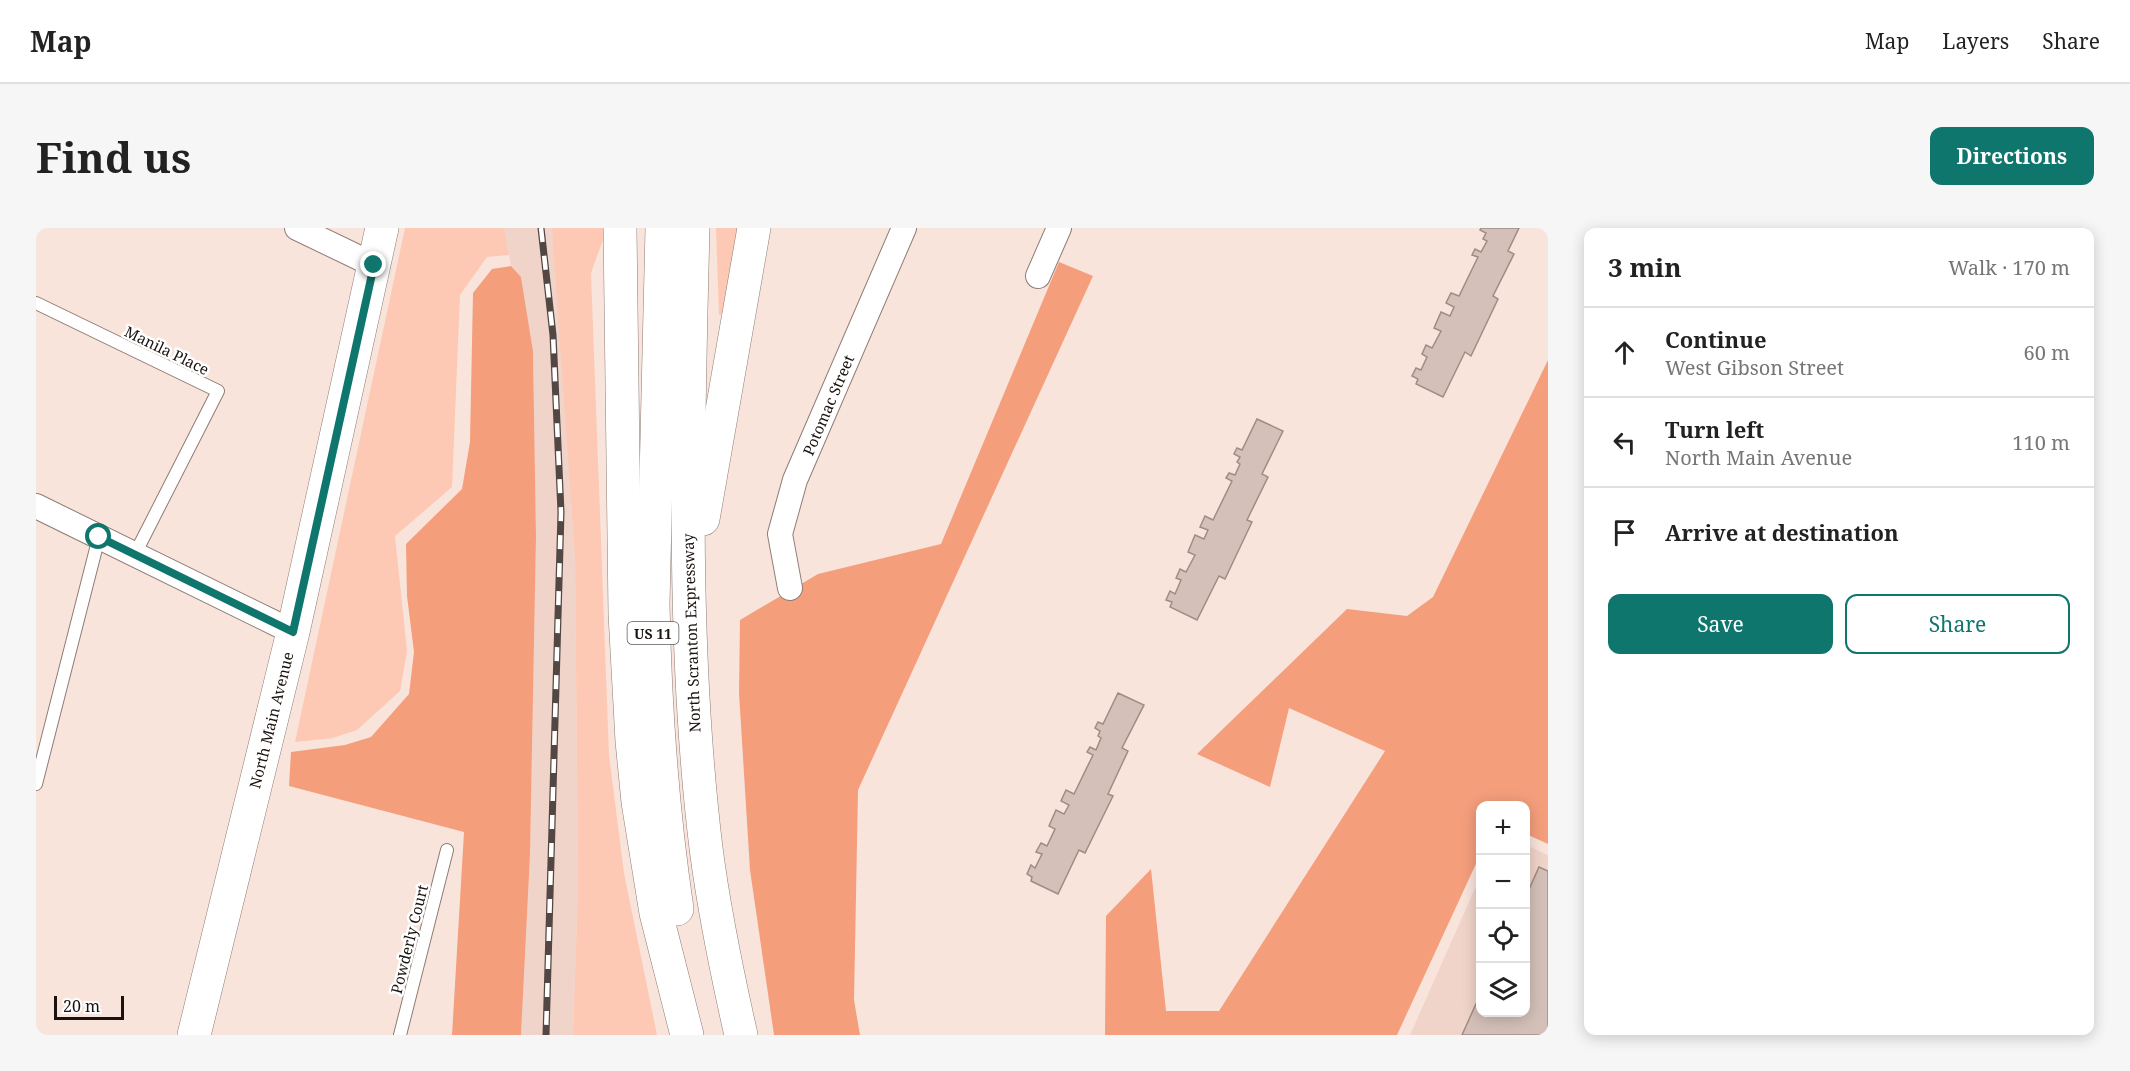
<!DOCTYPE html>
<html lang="en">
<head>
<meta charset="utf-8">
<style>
  body { margin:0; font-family:"Noto Serif",serif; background:#f6f6f6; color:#222 }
  .controls { position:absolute; right:18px; bottom:18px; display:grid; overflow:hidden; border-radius:12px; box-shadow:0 3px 15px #0003 }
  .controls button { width:54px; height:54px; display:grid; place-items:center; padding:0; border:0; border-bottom:2px solid #e0e0e0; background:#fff; color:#222; font:30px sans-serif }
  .scale { position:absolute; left:18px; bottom:15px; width:70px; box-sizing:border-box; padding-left:6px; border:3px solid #19120f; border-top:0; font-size:16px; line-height:21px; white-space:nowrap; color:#19120f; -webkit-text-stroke:4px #fff; paint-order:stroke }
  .stop { position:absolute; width:18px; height:18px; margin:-14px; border:4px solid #0f766e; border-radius:50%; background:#fff }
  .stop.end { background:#0f766e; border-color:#fff; box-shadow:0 2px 6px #0008 }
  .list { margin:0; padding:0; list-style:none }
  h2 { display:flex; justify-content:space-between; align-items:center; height:78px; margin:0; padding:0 24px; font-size:26px }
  h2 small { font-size:20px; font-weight:400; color:#767676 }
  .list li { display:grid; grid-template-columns:39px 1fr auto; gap:18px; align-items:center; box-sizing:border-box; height:90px; padding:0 24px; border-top:2px solid #e0e0e0 }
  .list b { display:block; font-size:22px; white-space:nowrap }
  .list p { margin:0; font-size:20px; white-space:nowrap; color:#767676 }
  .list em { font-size:20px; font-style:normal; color:#767676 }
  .actions { display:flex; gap:12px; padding:18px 24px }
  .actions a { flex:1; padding:14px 0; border:2px solid #0f766e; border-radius:12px; text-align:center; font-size:21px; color:#0f766e }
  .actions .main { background:#0f766e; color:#fff }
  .icon { flex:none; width:33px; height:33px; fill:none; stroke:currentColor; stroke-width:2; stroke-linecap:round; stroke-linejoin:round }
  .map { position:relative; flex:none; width:1512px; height:807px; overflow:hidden; border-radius:12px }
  header { display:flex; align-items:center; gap:36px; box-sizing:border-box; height:84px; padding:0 30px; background:#fff; border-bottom:2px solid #e0e0e0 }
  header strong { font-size:28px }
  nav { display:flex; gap:33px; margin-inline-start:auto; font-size:21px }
  .intro { display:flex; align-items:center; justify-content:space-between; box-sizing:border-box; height:144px; padding:0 36px }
  h1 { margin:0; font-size:42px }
  .button { padding:15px 27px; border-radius:12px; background:#0f766e; color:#fff; font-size:21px; font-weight:700 }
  main { display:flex; gap:36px; padding:0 36px }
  aside { flex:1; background:#fff; border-radius:12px; box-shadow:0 3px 15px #0003 }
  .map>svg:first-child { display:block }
  .built { fill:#f0d4c9 }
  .green { fill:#fdc9b4 }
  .forest { fill:#f49e7c }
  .building { fill:#d4c0b9; stroke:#9f8c85; stroke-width:1.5 }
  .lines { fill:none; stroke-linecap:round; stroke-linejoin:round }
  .lane-casing { stroke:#8e7c74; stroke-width:14 }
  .street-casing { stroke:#8e7c74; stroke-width:26 }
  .primary-casing { stroke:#8e7c74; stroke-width:34 }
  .highway-casing { stroke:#8e7c74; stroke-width:34 }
  .lane { stroke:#fff; stroke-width:12 }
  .street { stroke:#fff; stroke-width:24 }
  .primary { stroke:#fff; stroke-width:33 }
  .highway { stroke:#fff; stroke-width:33 }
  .rail-casing { stroke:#524743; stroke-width:7 }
  .rail { stroke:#fff; stroke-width:4.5; stroke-dasharray:14; stroke-linecap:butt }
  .route { stroke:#0f766e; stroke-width:8 }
  .labels { text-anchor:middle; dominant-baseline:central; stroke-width:5; stroke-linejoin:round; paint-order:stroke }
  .shield { fill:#fff; stroke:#5e5957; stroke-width:1.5 }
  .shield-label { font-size:14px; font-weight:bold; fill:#19120f }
  .street-label { font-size:15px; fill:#19120f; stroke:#fff }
</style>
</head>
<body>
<header>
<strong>Map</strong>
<nav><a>Map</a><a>Layers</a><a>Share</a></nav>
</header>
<div class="intro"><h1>Find us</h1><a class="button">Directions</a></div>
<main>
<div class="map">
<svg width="1512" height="807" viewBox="0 0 1512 807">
  <rect width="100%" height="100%" fill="#f9e4dc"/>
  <g class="built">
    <polygon points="468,0 516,0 519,26 539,331 542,656 537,807 485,807 494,627 500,309 497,123 485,49 475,38"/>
    <polygon points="1490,617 1512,627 1512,807 1374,807 1444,649 1444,784 1490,784"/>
  </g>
  <g class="green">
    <polygon points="369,0 468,0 473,27 451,29 424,67 416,259 359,308 371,423 364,463 321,502 297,510 259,514"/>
    <polygon points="516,0 568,0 568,9 555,45 573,527 588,645 621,807 537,807 542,656 539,331"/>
    <polygon points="680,0 703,0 689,84 683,87"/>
  </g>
  <g class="forest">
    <polygon points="1023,34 1057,48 822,562 818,772 824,807 738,807 714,642 703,465 704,392 782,346 905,316"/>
    <polygon points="475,38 485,49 497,123 500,309 494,627 485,807 416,807 428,604 253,558 255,524 309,517 335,509 373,466 378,424 371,368 370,316 426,261 434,214 437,65 456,41"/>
    <polygon points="1512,132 1512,616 1490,606 1490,578 1444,578 1444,627 1361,807 1069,807 1070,688 1115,641 1130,783 1183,783 1349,523 1253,480 1234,559 1161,526 1311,381 1371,388 1397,369"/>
  </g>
  <g class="building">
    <polygon points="1445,0 1483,0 1472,23 1478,26 1457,68 1462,71 1435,128 1429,124 1407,169 1380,156 1382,151 1376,148 1380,140 1385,142 1391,129 1386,126 1390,117 1396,120 1405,103 1398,100 1405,84 1414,88 1418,79 1410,75 1415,65 1423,68 1442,29 1436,27 1439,21 1445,24 1451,13 1447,11 1450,5 1444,2"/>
    <polygon points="1221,191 1247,203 1226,246 1232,249 1211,292 1216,294 1189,351 1183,348 1161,392 1134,379 1136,374 1130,372 1134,363 1139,366 1145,352 1140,350 1144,341 1150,344 1159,327 1152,324 1159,307 1168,311 1172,302 1164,299 1169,288 1177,292 1196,253 1190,250 1193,245 1199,247 1204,236 1201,234 1204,229 1198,226 1201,220 1206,222"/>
    <polygon points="1082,465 1108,477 1086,520 1092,523 1072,566 1077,568 1049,625 1043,622 1022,666 995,653 996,649 991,646 995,637 999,640 1006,626 1000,624 1005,615 1011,618 1019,601 1013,598 1020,582 1028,586 1033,577 1025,573 1030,562 1038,566 1057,527 1051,524 1054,519 1060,522 1065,510 1062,508 1064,503 1059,500 1062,494 1067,496"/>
    <polygon points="1503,639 1512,643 1512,807 1426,807 1444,767 1444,784 1490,784 1490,668"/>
  </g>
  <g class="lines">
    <defs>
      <g id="lane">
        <polyline points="0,75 182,163 99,326"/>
        <polyline points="0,556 63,309"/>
        <polyline points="364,807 411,622"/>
      </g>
      <g id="street">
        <polyline points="261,0 338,37"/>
        <polyline points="1002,48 1023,0"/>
        <polyline points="0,278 257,404"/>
        <polyline points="754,360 744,306 759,252 868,0"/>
      </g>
      <polyline id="primary" points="158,807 257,404 346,0"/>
      <g id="highway">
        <polyline points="584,0 589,386 596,513 602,574 620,685 651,807"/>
        <path d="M 626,0 L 617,376 C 619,479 626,580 641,681"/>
        <path d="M 657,0 C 652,207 645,414 670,620 C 678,683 691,745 705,807"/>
        <polyline points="667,291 718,0"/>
      </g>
    </defs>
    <use href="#lane" class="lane-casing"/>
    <use href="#street" class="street-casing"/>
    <use href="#primary" class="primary-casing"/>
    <use href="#highway" class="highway-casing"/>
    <use href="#lane" class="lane"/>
    <use href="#street" class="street"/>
    <use href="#primary" class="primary"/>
    <use href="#highway" class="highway"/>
    <defs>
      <polyline id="rail" points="505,0 517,107 525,284 510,807"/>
    </defs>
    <use href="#rail" class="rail-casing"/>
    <use href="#rail" class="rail"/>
  </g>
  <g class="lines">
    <polyline class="route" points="63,309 257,404 338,37"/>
  </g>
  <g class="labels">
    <rect class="shield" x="591.5" y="394" width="51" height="22" rx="4.5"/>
    <g class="shield-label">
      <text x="617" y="405">US 11</text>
    </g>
    <g class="street-label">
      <text transform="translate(131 122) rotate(26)">Manila Place</text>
      <text transform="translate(792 177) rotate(-67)">Potomac Street</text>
      <text transform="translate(655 405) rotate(-92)">North Scranton Expressway</text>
      <text transform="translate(235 492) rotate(-76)">North Main Avenue</text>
      <text transform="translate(373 711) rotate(-76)">Powderly Court</text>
    </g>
  </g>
</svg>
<div class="controls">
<button>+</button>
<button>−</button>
<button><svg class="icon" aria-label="locate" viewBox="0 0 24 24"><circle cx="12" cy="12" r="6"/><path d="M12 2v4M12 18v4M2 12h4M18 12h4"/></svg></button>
<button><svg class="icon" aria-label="layers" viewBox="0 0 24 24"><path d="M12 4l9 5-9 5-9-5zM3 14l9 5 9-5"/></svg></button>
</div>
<div class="scale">20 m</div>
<div class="stop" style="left:63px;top:309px"></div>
<div class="stop end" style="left:338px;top:37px"></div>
</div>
<aside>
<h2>3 min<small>Walk · 170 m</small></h2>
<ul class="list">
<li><svg class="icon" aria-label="ahead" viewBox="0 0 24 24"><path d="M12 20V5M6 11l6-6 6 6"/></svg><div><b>Continue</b><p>West Gibson Street</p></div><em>60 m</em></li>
<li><svg class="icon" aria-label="left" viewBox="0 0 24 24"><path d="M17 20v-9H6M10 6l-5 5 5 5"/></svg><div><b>Turn left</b><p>North Main Avenue</p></div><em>110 m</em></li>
<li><svg class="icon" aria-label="arrive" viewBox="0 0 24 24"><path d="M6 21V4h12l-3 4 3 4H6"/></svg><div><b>Arrive at destination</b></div></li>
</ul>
<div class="actions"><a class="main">Save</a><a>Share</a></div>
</aside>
</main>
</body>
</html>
